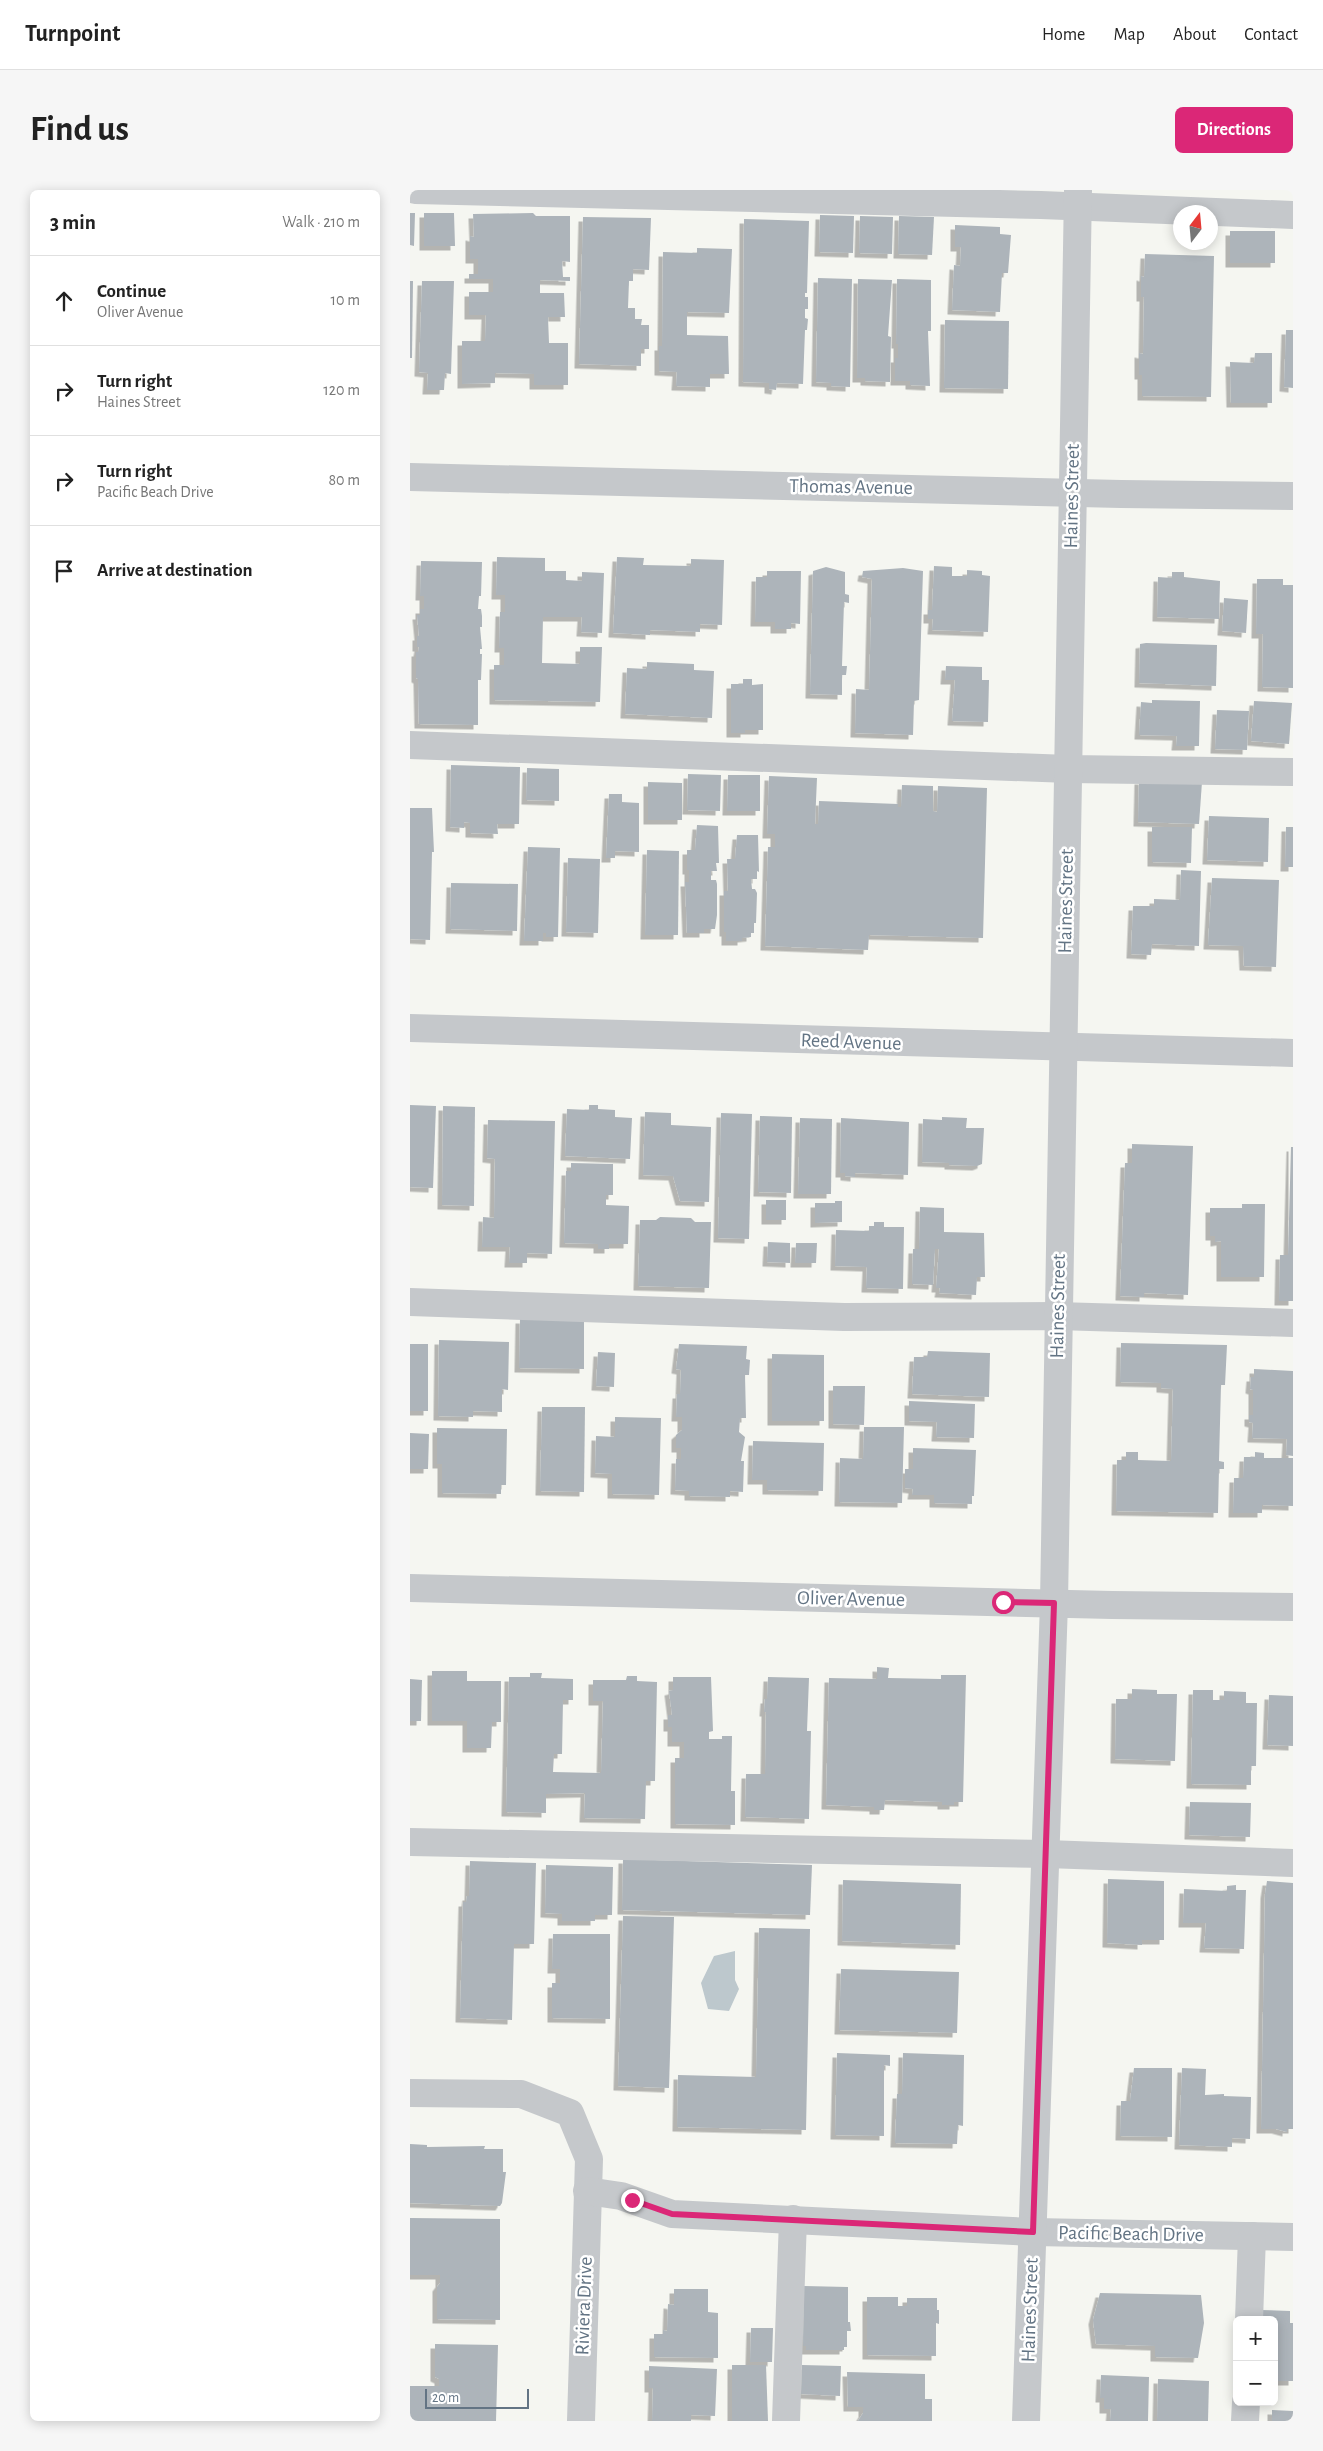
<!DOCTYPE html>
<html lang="en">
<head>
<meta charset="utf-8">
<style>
  body { margin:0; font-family:"Alegreya Sans",sans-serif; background:#f6f6f6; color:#222 }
  .controls { position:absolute; right:15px; bottom:15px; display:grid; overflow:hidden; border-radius:8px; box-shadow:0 2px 12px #0003 }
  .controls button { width:45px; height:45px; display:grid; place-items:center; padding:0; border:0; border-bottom:1px solid #e0e0e0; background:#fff; color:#222; font:25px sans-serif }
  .compass { position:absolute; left:763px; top:15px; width:45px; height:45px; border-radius:50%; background:#fff; box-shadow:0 2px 12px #0003; rotate:16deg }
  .scale { position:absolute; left:15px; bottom:12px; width:104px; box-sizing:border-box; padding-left:5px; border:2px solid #637484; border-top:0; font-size:14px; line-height:18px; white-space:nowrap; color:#637484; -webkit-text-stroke:4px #fff; paint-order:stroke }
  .stop { position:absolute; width:15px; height:15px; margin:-11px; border:4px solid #db2777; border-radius:50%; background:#fff }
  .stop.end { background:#db2777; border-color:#fff; box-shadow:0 1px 5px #0008 }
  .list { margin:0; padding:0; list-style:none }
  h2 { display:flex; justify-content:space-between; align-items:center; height:65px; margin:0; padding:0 20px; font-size:21px }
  h2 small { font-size:16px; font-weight:400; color:#767676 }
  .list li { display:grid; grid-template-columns:32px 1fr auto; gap:15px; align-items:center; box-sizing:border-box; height:90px; padding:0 20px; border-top:1px solid #e0e0e0 }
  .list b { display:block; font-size:19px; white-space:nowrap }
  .list p { margin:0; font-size:16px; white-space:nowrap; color:#767676 }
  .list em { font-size:16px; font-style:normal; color:#767676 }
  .icon { flex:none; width:28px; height:28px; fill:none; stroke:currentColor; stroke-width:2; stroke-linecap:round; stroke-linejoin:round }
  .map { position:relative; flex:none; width:883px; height:2231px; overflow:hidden; border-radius:8px }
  header { display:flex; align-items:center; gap:30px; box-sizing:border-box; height:70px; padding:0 25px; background:#fff; border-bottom:1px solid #e0e0e0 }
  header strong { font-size:24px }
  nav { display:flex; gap:28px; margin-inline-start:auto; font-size:18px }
  .intro { display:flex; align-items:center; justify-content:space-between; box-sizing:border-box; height:120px; padding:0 30px }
  h1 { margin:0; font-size:35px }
  .button { padding:12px 22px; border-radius:8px; background:#db2777; color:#fff; font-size:18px; font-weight:700 }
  main { display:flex; gap:30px; padding:0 30px }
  aside { flex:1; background:#fff; border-radius:8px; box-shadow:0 2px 12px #0003 }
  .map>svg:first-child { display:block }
  .water { fill:#bdc8cd }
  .building { fill:#adb4ba; filter:url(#shadow) }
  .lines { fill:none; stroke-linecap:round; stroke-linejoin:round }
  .minor { stroke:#c5c8cb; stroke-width:28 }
  .route { stroke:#db2777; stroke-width:6 }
  .labels { text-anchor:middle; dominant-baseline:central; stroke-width:5; stroke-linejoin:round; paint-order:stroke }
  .street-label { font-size:20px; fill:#637484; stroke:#fff }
</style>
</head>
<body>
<header>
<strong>Turnpoint</strong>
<nav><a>Home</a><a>Map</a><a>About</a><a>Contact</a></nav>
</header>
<div class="intro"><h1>Find us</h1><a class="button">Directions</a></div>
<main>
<aside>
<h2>3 min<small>Walk · 210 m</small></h2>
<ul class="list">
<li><svg class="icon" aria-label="ahead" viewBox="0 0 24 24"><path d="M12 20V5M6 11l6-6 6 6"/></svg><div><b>Continue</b><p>Oliver Avenue</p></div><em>10 m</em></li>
<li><svg class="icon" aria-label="right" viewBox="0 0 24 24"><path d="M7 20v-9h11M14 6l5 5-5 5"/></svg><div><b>Turn right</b><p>Haines Street</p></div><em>120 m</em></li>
<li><svg class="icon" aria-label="right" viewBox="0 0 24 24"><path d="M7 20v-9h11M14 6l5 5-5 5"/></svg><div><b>Turn right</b><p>Pacific Beach Drive</p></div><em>80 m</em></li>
<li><svg class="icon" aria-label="arrive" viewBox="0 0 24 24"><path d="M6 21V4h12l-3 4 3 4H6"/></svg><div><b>Arrive at destination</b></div></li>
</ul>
</aside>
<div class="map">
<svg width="883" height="2231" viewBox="0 0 883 2231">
  <defs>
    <filter id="shadow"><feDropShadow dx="-4.5" dy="4.5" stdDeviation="0" flood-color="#0004"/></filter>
  </defs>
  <rect width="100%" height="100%" fill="#f5f6f1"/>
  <polygon class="water" points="325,1761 325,1790 329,1799 319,1821 298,1819 291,1793 304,1766"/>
  <g class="building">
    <polygon points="0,23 5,23 4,56 0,55"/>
    <polygon points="14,23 44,23 45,56 14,56"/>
    <polygon points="123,23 126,26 160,26 160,72 152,71 153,87 160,87 160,91 130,90 130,103 154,103 155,127 138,127 139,153 158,153 158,195 124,195 124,184 85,183 85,193 52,194 52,151 75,151 76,125 59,125 59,102 83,102 83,89 59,89 59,84 68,84 68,69 60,69 60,46 64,47 63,24"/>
    <polygon points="410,25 444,26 443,63 409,62"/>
    <polygon points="450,26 483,27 482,64 449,63"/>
    <polygon points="489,26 524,27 522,65 488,64"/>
    <polygon points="173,27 241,28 239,80 223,79 223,91 219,91 218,118 225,118 225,129 232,129 231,135 239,135 239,159 231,159 231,176 169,174"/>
    <polygon points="334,29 399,31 397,103 395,103 395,107 398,107 398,119 395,119 395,128 398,129 397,140 395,140 393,194 367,193 366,200 359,199 359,193 333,192"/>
    <polygon points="545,35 590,37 590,44 601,45 598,83 592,83 590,122 542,120 544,75 550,76 551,57 545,57"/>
    <rect x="820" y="41" width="45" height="32"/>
    <polygon points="287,58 322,59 319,123 277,122 277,145 318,146 319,184 300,184 300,197 266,196 267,182 249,181 249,156 252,156 253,62 287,63"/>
    <polygon points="735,64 804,66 801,207 732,206 732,185 729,185 729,163 733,164 734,107 731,107 731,86 734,87"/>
    <polygon points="408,88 442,89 440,197 421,196 421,193 406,192"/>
    <polygon points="448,89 482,90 478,146 481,147 480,192 455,191 455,188 447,188"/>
    <polygon points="487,89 521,90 521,141 518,141 520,196 500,195 500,191 485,191 485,168 488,168 488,154 486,154"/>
    <polygon points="0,91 3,91 2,168 0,168"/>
    <polygon points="12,91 44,91 41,184 35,183 34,200 17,200 18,183 9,182"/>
    <polygon points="535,130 599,131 598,199 534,198"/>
    <polygon points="876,140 883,140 883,198 874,197"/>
    <polygon points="845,163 862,163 862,213 821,213 820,172 844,173"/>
    <polygon points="87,367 135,368 135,381 156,381 156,390 172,391 172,382 194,383 192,443 171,442 172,427 133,427 132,473 170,474 170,457 192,457 190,512 84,510 84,475 94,475 94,458 89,458 90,422 95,422 95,405 86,405"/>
    <polygon points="207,367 234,368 233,375 281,376 281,369 314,370 312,435 290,434 290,442 240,440 240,445 203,443"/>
    <polygon points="11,371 72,372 71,406 69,406 68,419 71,419 72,426 72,437 70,437 72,459 70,459 70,464 72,464 71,490 68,490 68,535 9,534 8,489 6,488 6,462 8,462 9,457 7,457 7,446 9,446 7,425 10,425 10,419 14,419 14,406 10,406"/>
    <polygon points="524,376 542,377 542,386 557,386 557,380 572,381 572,385 580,386 578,442 522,440 523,429 518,429 518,420 522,420"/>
    <polygon points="416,377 435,382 435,404 439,405 439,413 434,412 432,476 437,476 436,485 432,485 432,505 400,504 403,381"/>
    <polygon points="493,378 513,381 509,510 504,511 503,545 445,543 446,499 459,500 462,389 452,387 453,381"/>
    <polygon points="357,381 391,381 390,434 381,433 381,439 365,439 365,432 345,432 346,387 357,387"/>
    <polygon points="762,382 774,382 774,387 810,391 809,429 747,427 748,387 762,388"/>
    <polygon points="847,389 873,389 873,395 883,395 883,498 852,497 853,444 846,444"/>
    <polygon points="814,408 838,410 836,443 812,441"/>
    <polygon points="736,453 807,455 806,496 729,493 730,454"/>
    <polygon points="237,472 284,474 284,480 304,481 302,528 215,524 217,478 237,479"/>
    <polygon points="536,476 572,477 572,490 579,490 578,532 542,531 545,490 535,490"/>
    <polygon points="333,489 342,489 342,495 353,494 353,540 335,540 335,543 321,543 321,494 333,494"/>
    <polygon points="742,510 790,511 789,556 766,556 767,546 729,545 731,512 742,513"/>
    <polygon points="844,511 882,513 879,554 841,551"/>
    <polygon points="807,520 839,521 837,560 805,559"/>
    <polygon points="41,575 110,577 109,634 87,634 88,644 60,643 60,633 54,632 54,638 40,637"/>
    <polygon points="117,578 149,579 149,611 116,610"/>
    <polygon points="278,584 311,585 310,621 277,620"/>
    <polygon points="318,585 350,585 350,621 317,621"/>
    <polygon points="359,586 407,588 405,634 408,634 409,611 488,614 488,617 491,617 492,595 523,596 523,621 527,622 528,596 577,598 573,748 459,745 458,760 355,756 358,657 365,657 365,644 357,644"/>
    <polygon points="729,590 792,592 789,634 728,632"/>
    <polygon points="238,592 272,593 272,630 238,630"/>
    <polygon points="199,604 212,604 212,612 229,613 229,662 205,661 205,668 196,668"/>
    <polygon points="0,618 22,618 24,662 22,662 20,750 0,749"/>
    <polygon points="799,626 859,628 858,672 797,670"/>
    <polygon points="287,635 308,636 309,673 306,673 307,681 301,681 301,690 306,690 307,694 307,725 305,739 294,739 294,743 277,743 275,692 279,692 279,680 277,680 277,660 285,660"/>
    <polygon points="742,637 782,637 781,673 742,672"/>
    <polygon points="876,637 883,637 883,677 875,677"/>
    <polygon points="327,645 348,645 349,682 347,681 347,689 341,689 342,699 345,699 347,703 346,733 344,733 344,743 341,743 341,747 332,748 332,751 316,751 316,742 314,742 314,701 318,701 317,669 325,669"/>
    <polygon points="118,657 150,658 148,747 136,747 136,743 133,743 133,751 114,751"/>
    <polygon points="237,660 269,661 268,745 235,745"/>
    <polygon points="158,668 190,669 188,743 156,742"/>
    <polygon points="771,680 791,681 789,756 742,754 741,765 721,764 723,716 744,716 744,709 770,710"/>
    <polygon points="802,688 869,690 866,777 834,776 833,756 798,755"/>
    <polygon points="41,693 108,694 107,741 40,739"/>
    <polygon points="0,915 26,916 23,998 0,997"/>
    <polygon points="179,915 188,915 188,919 205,920 205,927 222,928 220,969 155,966 157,919 179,920"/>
    <polygon points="33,916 65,917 64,1016 32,1015"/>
    <polygon points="235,922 261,923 261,935 301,937 299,1012 270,1011 263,986 233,985"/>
    <polygon points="311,923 342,924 339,1049 308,1048"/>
    <polygon points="350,926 382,927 381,1003 348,1002"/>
    <polygon points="532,927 557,928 556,938 574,938 572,974 567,976 539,975 539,973 512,972 513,929 532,930"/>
    <polygon points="390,928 422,929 421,1004 388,1004"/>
    <polygon points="431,928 499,932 498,985 445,983 445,987 435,986 435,983 430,983"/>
    <polygon points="78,930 145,931 142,1064 117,1063 117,1073 99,1073 100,1057 72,1057 73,1027 84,1028 85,969 77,968"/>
    <polygon points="722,954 783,956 778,1105 734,1103 734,1107 710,1106 715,973 722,973"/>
    <polygon points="881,957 883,957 883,1111 869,1111 870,1065 878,1065"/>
    <polygon points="161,973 203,974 203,1005 196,1005 196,1015 219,1016 218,1054 199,1054 199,1059 188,1059 188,1054 154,1053 156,981 161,981"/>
    <rect x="356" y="1010" width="20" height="20"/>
    <polygon points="425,1011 432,1011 432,1032 405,1033 405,1013 425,1013"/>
    <polygon points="832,1014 855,1014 854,1087 811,1087 811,1051 805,1052 805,1046 800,1046 800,1018 832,1018"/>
    <polygon points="510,1017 534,1018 534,1042 574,1043 575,1087 567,1087 566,1105 529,1103 530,1098 526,1098 529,1059 525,1059 523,1095 502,1094 503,1059 509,1059"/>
    <polygon points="250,1027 281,1028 285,1032 301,1032 299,1098 228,1096 230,1030 246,1030"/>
    <polygon points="464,1032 474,1032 474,1037 494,1037 493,1099 456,1098 457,1077 425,1076 426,1040 459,1041 459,1036 464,1036"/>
    <polygon points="358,1052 380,1053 380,1073 357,1072"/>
    <polygon points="386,1053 407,1053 406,1073 385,1073"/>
    <polygon points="110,1129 174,1131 174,1179 109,1178"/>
    <polygon points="29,1150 99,1152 98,1200 92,1199 92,1222 63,1221 63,1227 28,1226"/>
    <polygon points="711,1153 817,1155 815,1195 811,1195 809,1271 814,1272 814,1279 809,1279 808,1323 706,1321 707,1270 716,1270 716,1262 728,1262 728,1270 761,1271 763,1199 751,1198 751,1193 710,1192"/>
    <rect x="0" y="1154" width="18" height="67"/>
    <polygon points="269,1154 337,1156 336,1169 340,1170 339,1185 335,1185 336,1228 330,1228 329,1242 335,1247 331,1271 334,1271 333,1302 320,1301 320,1307 279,1306 279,1301 265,1300 266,1269 271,1269 271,1258 266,1258 266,1245 272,1240 272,1227 266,1227 267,1204 270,1204 271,1180 266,1179"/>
    <polygon points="518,1161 580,1163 579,1207 502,1204 504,1167 517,1167"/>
    <polygon points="188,1162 205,1163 204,1197 186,1196"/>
    <polygon points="362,1164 414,1165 414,1231 362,1231"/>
    <polygon points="844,1179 883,1181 883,1266 876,1265 877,1249 842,1248 843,1233 839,1232 839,1225 843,1225 843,1200 840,1199 841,1187 844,1187"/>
    <polygon points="423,1196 455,1196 454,1235 423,1234"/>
    <polygon points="499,1211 565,1214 564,1248 526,1247 527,1232 499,1231"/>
    <polygon points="132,1217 175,1217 174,1302 130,1301"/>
    <polygon points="205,1227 251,1228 249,1305 202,1304 202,1284 185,1283 186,1246 205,1247"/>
    <polygon points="454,1237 494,1237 492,1313 429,1312 430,1268 453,1269"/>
    <polygon points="27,1238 97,1239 96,1295 91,1295 91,1304 32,1303 32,1274 27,1274"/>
    <polygon points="0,1243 19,1244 18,1279 0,1279"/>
    <polygon points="343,1251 414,1253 413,1301 357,1300 357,1290 342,1290"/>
    <polygon points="503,1258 566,1260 564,1306 562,1306 562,1314 524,1313 524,1305 502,1305 503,1299 495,1298 495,1279 503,1279"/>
    <polygon points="845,1262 854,1263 854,1268 883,1268 883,1316 852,1315 852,1323 823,1323 824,1288 833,1288 834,1267 845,1267"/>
    <polygon points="467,1477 479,1478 478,1488 531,1489 531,1485 556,1485 553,1612 544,1612 544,1615 532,1615 532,1612 475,1610 474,1620 464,1620 464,1617 416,1615 419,1488 467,1489"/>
    <polygon points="22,1481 57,1481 57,1491 91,1491 91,1532 82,1532 81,1558 57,1558 57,1531 22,1531"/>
    <polygon points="120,1483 132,1483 131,1488 163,1489 163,1510 153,1510 152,1564 144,1564 143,1582 191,1583 193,1511 183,1511 183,1490 216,1490 217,1486 227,1486 227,1491 247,1492 245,1591 236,1591 235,1629 174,1628 175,1603 136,1604 136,1623 96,1622 99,1487 120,1487"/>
    <polygon points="263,1487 301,1487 303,1541 299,1542 299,1549 312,1549 312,1546 322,1546 321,1601 325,1601 325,1635 265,1634 265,1568 274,1568 274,1552 262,1552 262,1537 258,1537 258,1525 262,1525 259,1501 263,1500"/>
    <polygon points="358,1487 399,1488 397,1541 401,1541 399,1629 335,1627 336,1584 355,1584 356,1522 354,1522 355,1509 357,1509"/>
    <polygon points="0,1489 12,1490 11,1531 0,1531"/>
    <polygon points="722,1499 747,1500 747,1504 767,1504 765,1571 705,1569 706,1509 722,1509"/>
    <polygon points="783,1500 803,1500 803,1510 814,1510 814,1501 836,1502 836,1513 847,1513 846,1576 841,1576 841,1595 781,1594"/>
    <polygon points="859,1505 883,1506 883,1556 857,1555"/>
    <polygon points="780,1612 841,1613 840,1647 779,1645"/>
    <polygon points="213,1669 402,1675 400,1725 212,1720"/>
    <polygon points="60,1671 126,1673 124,1754 104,1754 102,1830 50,1828 53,1712 56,1712 57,1706 59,1706"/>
    <polygon points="136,1675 203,1677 202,1725 185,1725 185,1731 152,1731 152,1724 135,1723"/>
    <polygon points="698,1689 754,1691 754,1750 732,1750 732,1755 697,1753"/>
    <polygon points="433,1690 551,1694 550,1755 432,1751"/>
    <polygon points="857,1691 883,1693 883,1939 877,1939 877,1942 866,1939 851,1939 855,1704"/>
    <polygon points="826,1695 826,1700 836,1700 834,1759 794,1758 796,1733 773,1733 774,1699 817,1701 817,1696"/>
    <polygon points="213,1726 264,1727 259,1898 208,1896"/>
    <polygon points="349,1738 400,1739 396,1940 267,1937 268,1885 346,1887"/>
    <polygon points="143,1744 200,1744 200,1829 142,1828 142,1793 150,1793 150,1779 142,1779"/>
    <polygon points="431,1779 549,1782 547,1843 429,1840"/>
    <polygon points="427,1863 480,1865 480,1876 474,1875 474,1946 425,1945"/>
    <polygon points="493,1863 554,1865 553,1936 548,1935 547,1954 485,1953 487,1904 492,1904"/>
    <polygon points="724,1878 762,1878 762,1947 710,1946 711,1911 720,1911"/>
    <polygon points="772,1878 796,1879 795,1905 814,1904 814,1906 841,1907 840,1949 822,1948 822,1957 769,1955"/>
    <polygon points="0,1954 17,1955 17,1957 75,1956 74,1959 93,1959 93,1982 96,1982 92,2013 90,2016 0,2013"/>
    <polygon points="0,2028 90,2029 90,2130 27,2129 27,2097 30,2093 30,2085 0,2085"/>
    <polygon points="394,2096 438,2097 438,2132 440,2132 441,2141 437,2141 437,2157 434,2157 434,2160 396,2160 396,2156 393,2156"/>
    <polygon points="264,2099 298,2099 298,2122 308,2123 308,2168 244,2167 244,2144 253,2144 253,2140 257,2141 258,2114 264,2115"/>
    <polygon points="690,2103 791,2105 794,2133 788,2168 745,2167 745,2156 686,2154 683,2130"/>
    <polygon points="457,2107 488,2107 488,2116 497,2116 497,2108 527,2108 527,2120 529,2120 529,2134 526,2133 526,2166 457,2165"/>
    <polygon points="852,2120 880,2121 880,2133 883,2133 883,2191 864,2191 864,2130 851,2130"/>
    <polygon points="341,2138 363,2138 362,2172 340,2172"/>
    <polygon points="25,2154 88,2155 86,2231 0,2231 0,2196 29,2196 29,2189 25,2187"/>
    <polygon points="322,2175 356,2175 358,2231 322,2231"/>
    <polygon points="392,2175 431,2176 430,2206 391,2204"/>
    <polygon points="239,2176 307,2179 305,2226 281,2225 281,2231 242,2231 243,2198 239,2198"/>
    <polygon points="437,2182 515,2184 515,2209 522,2209 522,2231 448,2231 453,2223 453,2217 438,2217"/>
    <polygon points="691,2185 739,2187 738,2231 700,2231 701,2219 694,2219 694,2208 690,2208"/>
    <polygon points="748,2189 799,2191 798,2231 747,2231"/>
    <polygon points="862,2220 883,2221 883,2231 862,2231"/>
  </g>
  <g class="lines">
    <g class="minor">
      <polyline points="5,0 631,15 883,25"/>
      <polyline points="0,287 711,304 883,306"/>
      <polyline points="0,555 659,579 883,582"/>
      <polyline points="0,838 883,863"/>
      <polyline points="0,1112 434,1127 647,1126 883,1133"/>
      <polyline points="0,1398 702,1415 883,1417"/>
      <polyline points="0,1652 637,1664 883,1673"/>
      <polyline points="0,1903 111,1904 160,1923 179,1969 171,2231"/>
      <polyline points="177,2001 211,2006 262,2024 623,2042 883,2047"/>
      <polyline points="839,2130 842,2046"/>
      <polyline points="376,2231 383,2029"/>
      <polyline points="616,2231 644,1413 668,0"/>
      <polyline points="835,2231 836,2212"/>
    </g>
  </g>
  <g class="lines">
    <polyline class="route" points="222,2010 262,2024 623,2042 644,1413 593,1412"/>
  </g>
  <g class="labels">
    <g class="street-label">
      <text transform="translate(441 297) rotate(1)">Thomas Avenue</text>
      <text transform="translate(662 306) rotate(-89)">Haines Street</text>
      <text transform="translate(656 711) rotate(-89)">Haines Street</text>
      <text transform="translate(441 852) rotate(2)">Reed Avenue</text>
      <text transform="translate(648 1116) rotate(-89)">Haines Street</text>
      <text transform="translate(441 1409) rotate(1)">Oliver Avenue</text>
      <text transform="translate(721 2044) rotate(1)">Pacific Beach Drive</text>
      <text transform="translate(174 2116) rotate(-88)">Riviera Drive</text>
      <text transform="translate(620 2120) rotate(-88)">Haines Street</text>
    </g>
  </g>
</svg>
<div class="controls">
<button>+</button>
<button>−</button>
</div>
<svg class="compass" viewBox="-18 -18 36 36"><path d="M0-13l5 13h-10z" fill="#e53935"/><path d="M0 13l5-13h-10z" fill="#767676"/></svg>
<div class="scale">20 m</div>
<div class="stop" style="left:593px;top:1412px"></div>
<div class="stop end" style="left:222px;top:2010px"></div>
</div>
</main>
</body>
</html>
